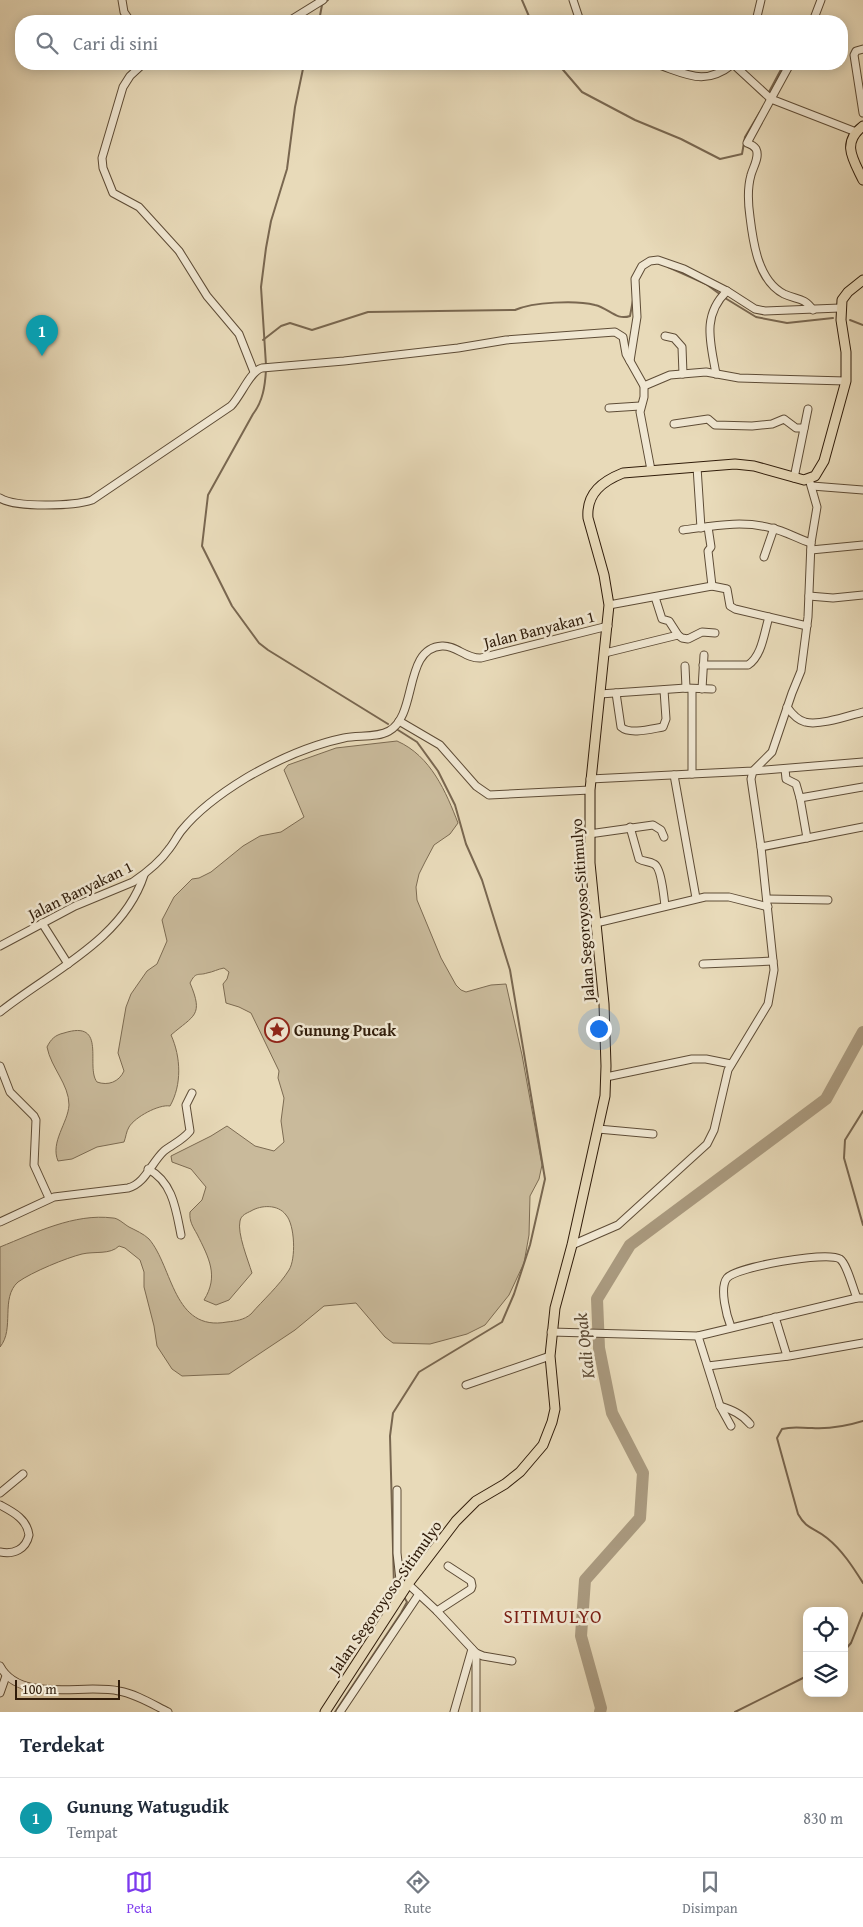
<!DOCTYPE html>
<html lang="id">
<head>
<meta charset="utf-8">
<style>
  body { margin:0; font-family:"Gentium Book Plus",serif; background:#f2f2f3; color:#1f2937 }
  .controls { position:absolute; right:15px; bottom:15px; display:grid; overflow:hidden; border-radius:10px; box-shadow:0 2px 12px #0003 }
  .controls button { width:45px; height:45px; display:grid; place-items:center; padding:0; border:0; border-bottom:1px solid #e0e1e3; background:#fff; color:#1f2937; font:25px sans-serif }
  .scale { position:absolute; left:15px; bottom:12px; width:105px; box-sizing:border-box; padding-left:5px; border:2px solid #301c0a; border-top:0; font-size:14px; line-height:18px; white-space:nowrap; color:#301c0a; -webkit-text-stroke:4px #f0e7d2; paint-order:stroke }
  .you { position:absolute; left:598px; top:1028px; width:18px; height:18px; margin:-12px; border:4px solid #fff; border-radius:50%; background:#1a73e8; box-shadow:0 0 0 8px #1a73e833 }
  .badge { display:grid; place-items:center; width:32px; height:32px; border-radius:50%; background:#7c3aed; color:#fff; font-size:16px; font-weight:700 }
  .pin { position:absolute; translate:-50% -41px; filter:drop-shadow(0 1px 2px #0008) }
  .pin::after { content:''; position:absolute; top:26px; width:18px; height:15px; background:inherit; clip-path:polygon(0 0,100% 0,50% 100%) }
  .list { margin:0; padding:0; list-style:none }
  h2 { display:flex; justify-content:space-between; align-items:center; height:65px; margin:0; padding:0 20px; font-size:21px }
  h2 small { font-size:16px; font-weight:400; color:#747a83 }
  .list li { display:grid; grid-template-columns:32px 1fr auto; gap:15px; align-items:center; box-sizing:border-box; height:80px; padding:0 20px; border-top:1px solid #e0e1e3 }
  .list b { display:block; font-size:19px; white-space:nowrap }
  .list p { margin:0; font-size:16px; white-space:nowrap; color:#747a83 }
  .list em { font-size:16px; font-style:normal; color:#747a83 }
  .icon { flex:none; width:28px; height:28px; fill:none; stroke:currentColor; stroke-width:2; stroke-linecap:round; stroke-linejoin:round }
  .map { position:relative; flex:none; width:863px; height:1712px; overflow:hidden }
  .search { position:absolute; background:#fff; box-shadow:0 2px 12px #0003; left:15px; right:15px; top:15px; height:55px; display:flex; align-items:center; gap:12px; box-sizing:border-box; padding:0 18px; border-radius:20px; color:#747a83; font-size:19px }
  .sheet { height:145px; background:#fff }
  nav { display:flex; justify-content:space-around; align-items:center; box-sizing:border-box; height:70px; border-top:1px solid #e0e1e3; background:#fff; font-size:14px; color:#747a83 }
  nav a { display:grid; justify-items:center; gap:2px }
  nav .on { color:#7c3aed }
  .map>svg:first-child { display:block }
  .green { fill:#c9ba9b; stroke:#7c6b52 }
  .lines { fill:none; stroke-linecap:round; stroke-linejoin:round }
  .stream { stroke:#796750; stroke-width:2 }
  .river { stroke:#a9997e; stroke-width:12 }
  .minor-casing { stroke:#5e4c36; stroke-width:9 }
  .major-casing { stroke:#301c0a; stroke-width:11 }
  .minor { stroke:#f0e7d2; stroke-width:7 }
  .major { stroke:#e8dab9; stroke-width:9 }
  .labels { text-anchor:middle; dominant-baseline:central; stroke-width:5; stroke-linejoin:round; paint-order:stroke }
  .street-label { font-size:16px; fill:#301c0a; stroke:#f0e7d2 }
  .poi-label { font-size:16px; font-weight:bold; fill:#301c0a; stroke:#f0e7d2; text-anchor:start }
  .water-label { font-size:18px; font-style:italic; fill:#5a4833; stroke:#f0e7d2 }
  .quarter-label { font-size:19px; letter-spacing:1px; fill:#7a1f14; stroke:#f0e7d2 }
</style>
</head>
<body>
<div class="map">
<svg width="863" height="1712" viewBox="0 0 863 1712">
  <rect width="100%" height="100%" fill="#e8dab9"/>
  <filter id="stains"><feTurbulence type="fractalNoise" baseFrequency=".004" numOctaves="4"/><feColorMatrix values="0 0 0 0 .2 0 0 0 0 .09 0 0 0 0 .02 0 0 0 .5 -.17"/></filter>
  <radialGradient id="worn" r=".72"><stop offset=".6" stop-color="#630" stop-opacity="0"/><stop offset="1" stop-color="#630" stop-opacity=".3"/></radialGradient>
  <path class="green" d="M 397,741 C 431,756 446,792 458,823 L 450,834 L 434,845 L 425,862 L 419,874 L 416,887 L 417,900 L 441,958 L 456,985 L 461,990 L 466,992 L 491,985 L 506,984 L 522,1055 L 542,1165 L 539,1179 L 530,1196 L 529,1235 L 524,1263 L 509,1295 L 485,1325 L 467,1334 L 430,1344 L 393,1343 L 385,1337 L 356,1303 L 324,1306 L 295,1330 L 229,1374 L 182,1376 L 172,1369 L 157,1346 L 154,1326 L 144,1287 L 144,1272 L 140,1260 L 125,1248 L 119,1246 C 110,1255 95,1251 82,1254 C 66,1258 32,1272 18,1282 C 0,1298 15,1329 0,1347 L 0,1247 C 35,1233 74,1213 113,1218 C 118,1218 124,1224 129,1227 C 135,1230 144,1234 149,1239 C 173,1267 173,1332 227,1322 C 236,1321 244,1320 251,1314 C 263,1300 279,1286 289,1270 C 296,1259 295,1225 286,1215 C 278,1204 261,1205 251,1211 C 247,1213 241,1215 240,1221 C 237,1233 248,1260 252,1273 L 229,1300 L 216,1305 L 204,1300 C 219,1276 209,1258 197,1234 C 193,1227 189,1221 190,1212 L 202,1200 L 206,1187 L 191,1169 L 172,1162 L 171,1156 L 211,1136 L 227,1126 L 255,1146 L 274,1151 L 284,1142 L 281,1121 L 284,1098 L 278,1078 L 279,1071 L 251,1013 L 239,1007 L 226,1003 L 223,984 L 227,979 L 229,972 L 224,968 C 218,969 213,972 207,973 C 198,976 196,971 190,983 C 204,1016 194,1015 171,1035 C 181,1057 182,1085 170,1106 C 159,1104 135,1117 129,1127 C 126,1132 126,1137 124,1142 L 97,1147 L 72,1159 L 58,1161 C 50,1142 68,1123 69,1105 C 69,1084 51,1068 47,1047 C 51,1039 55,1035 64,1033 C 108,1019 85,1067 97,1082 C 108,1086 119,1082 124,1071 L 118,1053 L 126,1007 L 131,994 L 147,971 L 157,964 L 167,941 L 162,920 L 174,897 L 192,879 L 199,878 L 211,872 L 243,846 L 260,836 L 281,832 L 304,817 L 284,770 L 288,765 L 336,748 Z"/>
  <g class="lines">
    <g class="stream">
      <polyline points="522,0 531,21"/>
      <polyline points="319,21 322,5 328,0"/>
      <polyline points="558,64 582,92 635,120 681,139 720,159 742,154 745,137 760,112"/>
      <polyline points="769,92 784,64"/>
      <polyline points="668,267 706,284 721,295"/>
      <polyline points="725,298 756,317 787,323 833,318"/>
      <polyline points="850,320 863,325"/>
      <path d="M 263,340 L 281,326 L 290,323 L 312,330 L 368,312 L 515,310 C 533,302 576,300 595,305 C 609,308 616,321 630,316 L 633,300"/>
      <polyline points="266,365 261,287 266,248 271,221 287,169 295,107 304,64"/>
      <path d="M 266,370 C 265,386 263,401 253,414 L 208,495 L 202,546 L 232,606 L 259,643 L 268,650 L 388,724"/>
      <polyline points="398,730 417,742 438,771 455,805 466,844 482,880 510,970 545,1179 530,1245 514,1294 502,1322 419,1372 393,1413 390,1436 394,1586 398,1592"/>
      <polyline points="863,1111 845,1140 844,1158 863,1225"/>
      <path d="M 863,1421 C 847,1426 829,1429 812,1428 C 801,1428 793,1426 782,1429 L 777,1438 L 798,1514 C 807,1530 814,1527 827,1538 C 842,1550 853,1567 863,1583"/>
      <polyline points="844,1651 851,1643 863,1613"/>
      <polyline points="335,1712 401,1613 407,1602 404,1597"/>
      <polyline points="735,1712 807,1676"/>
    </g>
    <polyline class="river" points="600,1712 601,1708 581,1636 585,1580 640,1518 643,1473 612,1413 599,1348 597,1299 630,1245 826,1099 863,1032"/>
    <defs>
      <g id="minor">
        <polyline points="122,0 124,12 130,21"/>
        <polyline points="573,0 580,21"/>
        <polyline points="289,21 323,0"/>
        <polyline points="756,21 761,0"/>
        <polyline points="813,21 821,0"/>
        <polyline points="863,49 856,51 854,55 863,113"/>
        <polyline points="143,64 130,76 123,87 102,158 103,168 113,193 139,207 179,251 207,296 239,334 254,372"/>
        <path d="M 656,64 C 687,74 704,87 733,64 L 771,99 L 856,132"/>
        <path d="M 790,64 L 747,143 C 750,144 754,146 756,149 C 760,157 753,167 751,175 C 747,189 748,203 750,217 C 753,242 758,281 784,294 C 797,300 804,297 813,310"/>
        <polyline points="665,336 674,338 682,347 683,374"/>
        <polyline points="630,361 637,317 635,279 642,266 650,261 658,260 684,269 727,291 755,309 765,311 840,308"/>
        <path d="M 716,374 C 711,344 701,316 727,291"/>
        <polyline points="644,386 670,375 706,372 739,378 846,381"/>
        <polyline points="609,408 640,406"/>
        <polyline points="674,424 708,419 715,425 752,426 772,424 784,419 796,428 804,428"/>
        <polyline points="697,467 701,528"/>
        <polyline points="794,478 808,409"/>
        <polyline points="812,486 863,490"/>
        <path d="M 0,498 C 16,508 74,506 92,500 L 231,406 C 241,396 250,371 262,368 L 344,361 L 458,348 L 506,340 L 615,332 L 623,337 L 626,354 L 644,386 L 644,397 L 640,412 L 651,470"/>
        <polyline points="708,527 711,547 708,551 712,586"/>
        <path d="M 683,530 C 713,526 742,520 771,528 C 785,531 798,539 811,543"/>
        <polyline points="811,550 863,545"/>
        <polyline points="764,557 774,528"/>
        <polyline points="809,596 833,598 863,595"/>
        <polyline points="655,597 662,619 669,621 678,635 682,638 688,639 702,632 715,633"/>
        <polyline points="609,605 712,586 727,589 730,606 735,609 807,626"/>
        <polyline points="605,653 678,635"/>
        <path d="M 703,665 L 748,665 C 762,656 764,633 769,617"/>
        <polyline points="685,666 686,688"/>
        <polyline points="692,689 692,774"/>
        <polyline points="702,689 704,655"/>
        <path d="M 616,693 L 621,727 C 630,735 651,729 663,727 L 666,719 L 664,690"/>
        <polyline points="600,694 686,688 712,689"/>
        <path d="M 787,707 C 792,714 797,720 805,722 C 819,726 848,716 863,712"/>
        <polyline points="399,721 440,745 476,786 489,795 590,790"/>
        <polyline points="785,769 786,779 796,784 800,798 863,787"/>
        <polyline points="674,775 696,898"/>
        <polyline points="590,779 753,771 863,762"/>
        <polyline points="800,798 807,838"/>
        <path d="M 630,827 L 639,859 C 644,862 649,861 654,864 C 661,867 664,897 665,906"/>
        <polyline points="589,834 653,825 661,830 664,837"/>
        <polyline points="761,847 863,827"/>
        <polyline points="767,899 828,900"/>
        <polyline points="42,923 68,964"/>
        <polyline points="596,923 705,897 729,897 768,907"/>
        <path d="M 0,946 L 75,906 L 133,882 C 146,873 160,862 169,849 C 174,843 177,836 182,830 C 199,809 223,792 246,778 C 277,760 310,745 344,738 C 358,735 377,738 389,731 C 418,715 403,648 442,646 C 456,645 466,659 481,658 L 608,626"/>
        <polyline points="703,964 773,961"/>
        <path d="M 0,1012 C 50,972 123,940 144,875"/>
        <polyline points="0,1066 10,1092 34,1116 36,1120 34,1165 49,1198"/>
        <polyline points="606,1077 692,1059 706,1059 731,1064"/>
        <polyline points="598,1129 653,1134"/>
        <path d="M 148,1169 C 173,1182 176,1210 181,1235"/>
        <path d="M 0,1222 L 54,1197 L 128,1188 C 145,1184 151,1163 164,1151 C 173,1144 183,1140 190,1131 L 186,1105 L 192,1093"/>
        <polyline points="572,1245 618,1225 707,1144 714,1130 728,1070 768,1004 774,970 761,847 751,779 753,771 772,752 792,693 801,671 808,617 811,543 817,507 809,479"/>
        <polyline points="775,1317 787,1356"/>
        <path d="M 731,1327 C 727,1317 719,1288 727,1278 C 736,1267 827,1251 840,1259 C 847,1264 853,1289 857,1298"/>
        <polyline points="551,1332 698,1336"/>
        <polyline points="708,1366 789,1356 863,1343"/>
        <polyline points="466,1385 550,1356"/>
        <path d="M 720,1406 C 732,1410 742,1414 750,1424"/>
        <polyline points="731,1426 720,1406 698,1336 857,1298 863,1298"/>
        <polyline points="397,1490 397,1553 400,1580 404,1591"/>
        <polyline points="0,1493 23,1474"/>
        <path d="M 0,1505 C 13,1512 27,1519 29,1535 C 26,1549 14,1555 0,1552"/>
        <polyline points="408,1584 437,1611 476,1653 483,1656 512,1661"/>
        <polyline points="437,1611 471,1589 472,1586 471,1581 448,1566"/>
        <path d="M 0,1666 C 20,1704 84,1683 119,1691 C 136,1694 152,1704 168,1712"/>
        <polyline points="0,1693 6,1676"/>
        <polyline points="340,1712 419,1594"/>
        <polyline points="454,1712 472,1649"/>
        <polyline points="476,1712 476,1653"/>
      </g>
      <g id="major">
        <path d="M 863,126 C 841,143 853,159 863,180"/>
        <path d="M 325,1712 L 408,1584 L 456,1521 L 476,1501 L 505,1484 L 520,1472 L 543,1445 L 552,1422 L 555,1409 L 550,1356 L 555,1308 L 572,1245 L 605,1096 L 606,1066 L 604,1004 L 590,863 L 590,790 L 609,605 L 604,575 L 588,518 C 586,493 603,481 623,473 L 735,464 L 754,466 L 804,480 L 815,476 L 824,461 L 846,381 L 846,352 L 841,320 L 842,300 L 848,292 L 863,280"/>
      </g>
    </defs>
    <use href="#minor" class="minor-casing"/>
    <use href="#major" class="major-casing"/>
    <use href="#minor" class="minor"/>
    <use href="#major" class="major"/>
  </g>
  <defs>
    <symbol id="sight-ring" viewBox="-11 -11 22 22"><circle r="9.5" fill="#f0e7d2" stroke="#8f2418" stroke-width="1.5"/><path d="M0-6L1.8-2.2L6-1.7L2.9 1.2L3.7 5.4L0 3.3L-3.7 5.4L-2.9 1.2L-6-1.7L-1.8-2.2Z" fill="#8f2418"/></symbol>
  </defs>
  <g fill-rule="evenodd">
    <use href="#sight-ring" x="263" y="1016" width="28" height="28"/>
  </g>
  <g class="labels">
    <g class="street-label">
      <text transform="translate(539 629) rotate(-14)">Jalan Banyakan 1</text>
      <text transform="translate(80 890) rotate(-26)">Jalan Banyakan 1</text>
      <text transform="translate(582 910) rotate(-94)">Jalan Segoroyoso-Sitimulyo</text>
      <text transform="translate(385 1597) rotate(-55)">Jalan Segoroyoso-Sitimulyo</text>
    </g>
    <g class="poi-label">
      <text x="294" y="1030">Gunung Pucak</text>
    </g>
    <g class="water-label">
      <text transform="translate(584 1346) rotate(-97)">Kali Opak</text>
    </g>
    <g class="quarter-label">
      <text x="553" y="1616">SITIMULYO</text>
    </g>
  </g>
  <rect width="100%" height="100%" filter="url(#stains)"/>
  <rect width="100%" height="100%" fill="url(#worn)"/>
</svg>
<div class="controls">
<button><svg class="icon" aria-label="locate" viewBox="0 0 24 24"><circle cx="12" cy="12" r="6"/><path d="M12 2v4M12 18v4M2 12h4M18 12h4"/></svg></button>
<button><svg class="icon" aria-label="layers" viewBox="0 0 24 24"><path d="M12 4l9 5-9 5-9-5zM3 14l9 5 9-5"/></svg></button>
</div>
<div class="scale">100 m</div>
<div class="you"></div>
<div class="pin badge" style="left:42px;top:356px;background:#0f9aa8">1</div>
<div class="search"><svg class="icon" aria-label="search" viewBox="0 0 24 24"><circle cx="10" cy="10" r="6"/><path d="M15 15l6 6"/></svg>Cari di sini</div>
</div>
<section class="sheet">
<h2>Terdekat<small></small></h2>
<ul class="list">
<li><span class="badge" style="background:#0f9aa8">1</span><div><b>Gunung Watugudik</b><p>Tempat</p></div><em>830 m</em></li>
</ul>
</section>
<nav>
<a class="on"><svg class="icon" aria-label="map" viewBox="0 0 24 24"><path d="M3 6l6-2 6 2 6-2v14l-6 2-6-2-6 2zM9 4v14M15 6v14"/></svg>Peta</a>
<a><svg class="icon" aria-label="directions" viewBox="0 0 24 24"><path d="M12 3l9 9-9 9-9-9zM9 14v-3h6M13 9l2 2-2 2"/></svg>Rute</a>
<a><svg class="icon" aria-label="saved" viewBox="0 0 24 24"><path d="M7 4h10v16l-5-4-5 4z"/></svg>Disimpan</a>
</nav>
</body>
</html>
